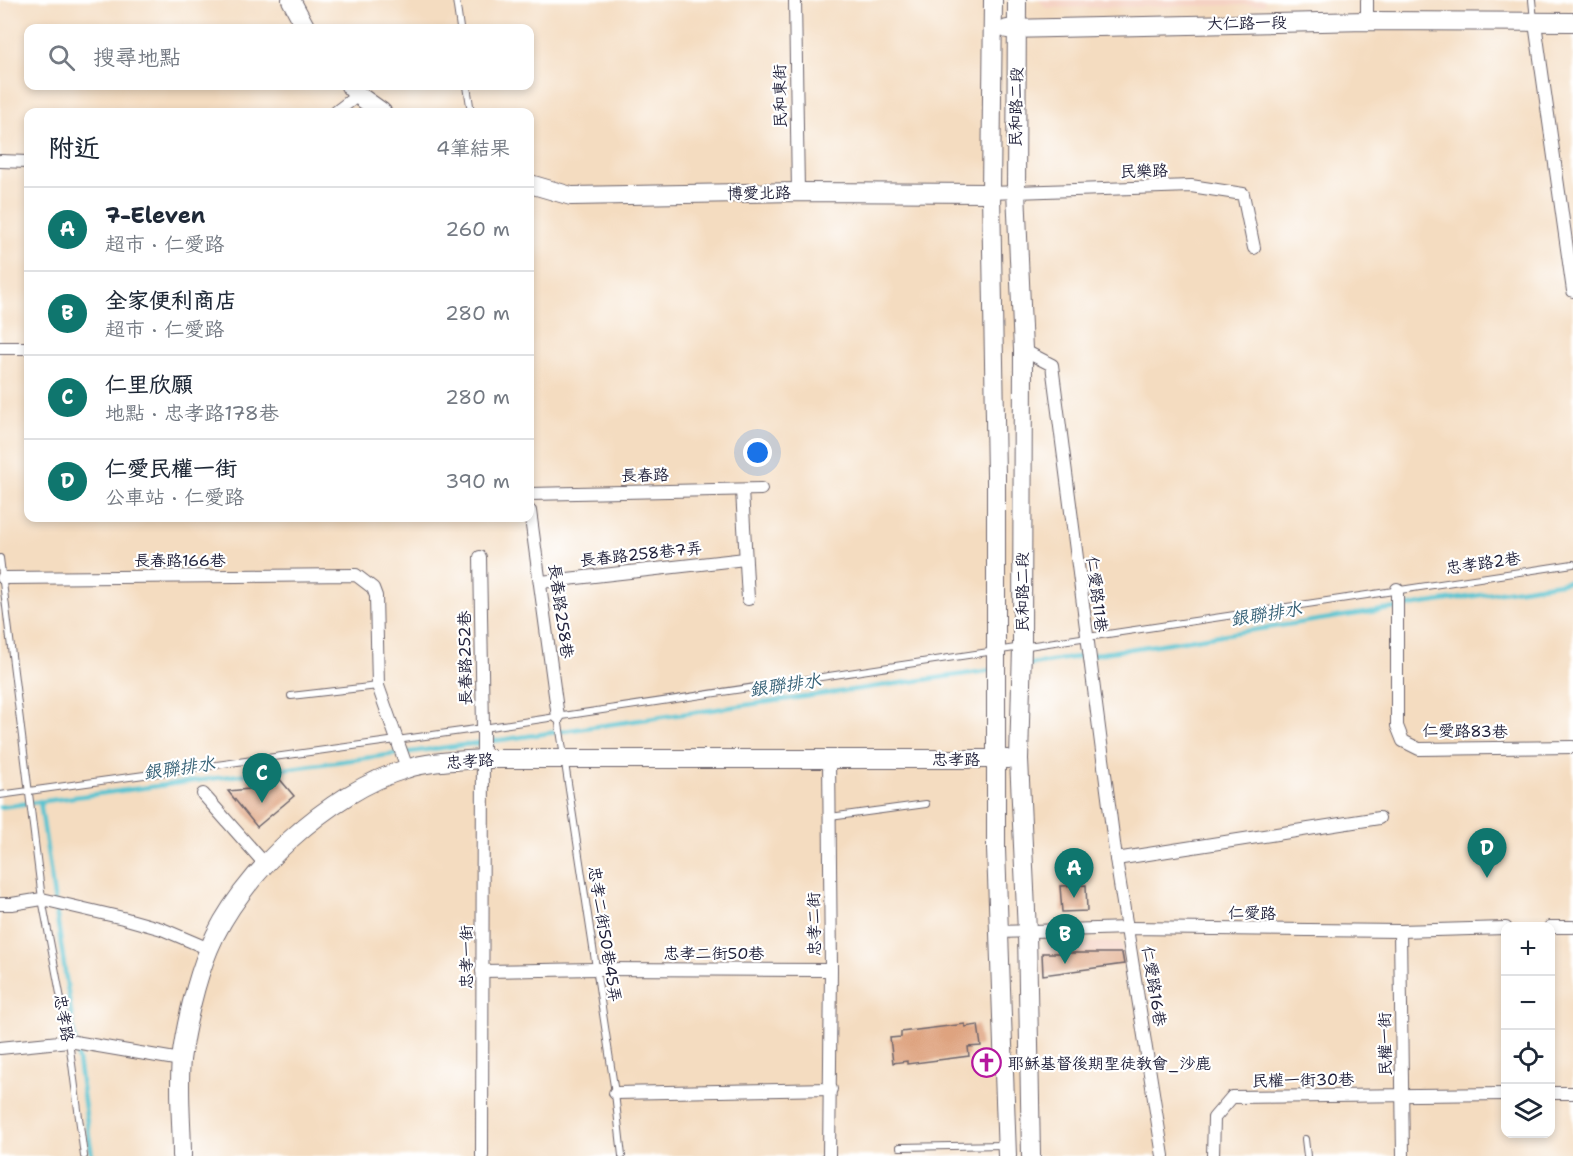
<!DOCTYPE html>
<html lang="zh-TW">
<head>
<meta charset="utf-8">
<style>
  body { margin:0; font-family:"Shantell Sans","LXGW WenKai TC",sans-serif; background:#f2f2f3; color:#1f2937 }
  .controls { position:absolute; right:18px; bottom:18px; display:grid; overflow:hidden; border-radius:12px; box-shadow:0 3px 9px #0003 }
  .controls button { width:54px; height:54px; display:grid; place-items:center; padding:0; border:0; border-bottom:2px solid #e0e1e3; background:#fff; color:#1f2937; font:30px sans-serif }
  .you { position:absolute; left:758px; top:453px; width:21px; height:21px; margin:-15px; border:4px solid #fff; border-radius:50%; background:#1a73e8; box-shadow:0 0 0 9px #1a73e833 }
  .badge { display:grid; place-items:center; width:39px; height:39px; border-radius:50%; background:#0f766e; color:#fff; font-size:20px; font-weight:700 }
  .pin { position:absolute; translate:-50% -50px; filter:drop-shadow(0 2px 3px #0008) }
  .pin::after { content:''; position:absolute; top:32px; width:21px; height:18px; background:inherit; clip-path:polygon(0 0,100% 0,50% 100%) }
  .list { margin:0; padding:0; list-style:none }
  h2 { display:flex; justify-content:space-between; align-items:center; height:78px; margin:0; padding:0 24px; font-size:26px }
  h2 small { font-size:20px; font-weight:400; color:#747a83 }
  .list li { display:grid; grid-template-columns:39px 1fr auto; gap:18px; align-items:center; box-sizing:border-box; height:84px; padding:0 24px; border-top:2px solid #e0e1e3 }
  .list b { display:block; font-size:22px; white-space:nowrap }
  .list p { margin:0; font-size:20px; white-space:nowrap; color:#747a83 }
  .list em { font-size:20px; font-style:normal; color:#747a83 }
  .icon { flex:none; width:33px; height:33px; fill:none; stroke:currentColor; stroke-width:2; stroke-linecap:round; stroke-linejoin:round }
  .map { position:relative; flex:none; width:1573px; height:1156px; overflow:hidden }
  .search { position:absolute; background:#fff; box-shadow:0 3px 9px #0003; left:24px; top:24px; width:510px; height:66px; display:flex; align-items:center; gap:15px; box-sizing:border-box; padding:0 21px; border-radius:12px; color:#747a83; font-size:22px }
  .panel { position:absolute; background:#fff; box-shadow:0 3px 9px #0003; left:24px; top:108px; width:510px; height:414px; border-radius:12px }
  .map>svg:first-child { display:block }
  .built { fill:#f5d2c3 }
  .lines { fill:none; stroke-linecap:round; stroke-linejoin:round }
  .stream { stroke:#57c3d0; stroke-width:4.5 }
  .building { fill:#dea37f }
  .lane-casing { stroke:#6c636a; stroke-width:8 }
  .street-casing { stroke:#6c636a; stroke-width:14 }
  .secondary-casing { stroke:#6c636a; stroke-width:20 }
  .lane { stroke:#fff; stroke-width:6 }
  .street { stroke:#fff; stroke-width:12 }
  .secondary { stroke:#fff; stroke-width:18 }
  .labels { text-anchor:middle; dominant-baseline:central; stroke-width:4.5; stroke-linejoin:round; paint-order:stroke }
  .street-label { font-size:16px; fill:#22223b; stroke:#fff }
  .poi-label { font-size:16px; fill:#22223b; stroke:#fff; text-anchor:start }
  .water-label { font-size:18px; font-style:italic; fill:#376277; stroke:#fff }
</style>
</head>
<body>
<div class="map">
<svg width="1573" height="1156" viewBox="0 0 1573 1156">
  <rect width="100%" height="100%" fill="#fff"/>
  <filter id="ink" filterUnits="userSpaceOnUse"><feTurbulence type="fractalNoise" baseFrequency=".0167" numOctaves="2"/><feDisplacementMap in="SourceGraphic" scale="12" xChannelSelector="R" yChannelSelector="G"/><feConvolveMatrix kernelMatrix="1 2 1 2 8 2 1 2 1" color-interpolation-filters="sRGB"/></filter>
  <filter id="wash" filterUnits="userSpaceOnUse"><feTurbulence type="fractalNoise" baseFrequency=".008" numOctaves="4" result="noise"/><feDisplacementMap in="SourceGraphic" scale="24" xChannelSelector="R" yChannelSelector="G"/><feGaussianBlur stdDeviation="1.35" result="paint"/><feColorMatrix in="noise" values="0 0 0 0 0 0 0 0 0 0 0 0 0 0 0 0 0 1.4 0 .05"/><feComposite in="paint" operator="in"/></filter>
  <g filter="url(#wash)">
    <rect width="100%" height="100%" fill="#f4dcc0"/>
    <g class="built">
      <polygon points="1039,0 1264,0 1265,5 1046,8"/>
      <polygon points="1121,942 1124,964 1043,975 1042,952 1049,945 1055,943"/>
    </g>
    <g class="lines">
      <g class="stream">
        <polyline points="1025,665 1573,581"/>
        <polyline points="40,801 92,1156"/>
        <polyline points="0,807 500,740 993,670"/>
      </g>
    </g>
    <g id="blocks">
      <g class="building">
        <polygon points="278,777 294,796 257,827 228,791 249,789 247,779 258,781 267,786"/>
        <polygon points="1086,885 1087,911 1062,912 1060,886"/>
        <polygon points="1042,953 1122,953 1124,964 1043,975"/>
        <polygon points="965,1024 965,1027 978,1025 981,1046 968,1047 969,1056 907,1064 907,1061 893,1063 890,1038 901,1037 901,1032"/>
      </g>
    </g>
  </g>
  <g filter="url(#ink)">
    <use href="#blocks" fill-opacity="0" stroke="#6c636a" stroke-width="1.5"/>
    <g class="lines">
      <defs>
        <g id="lane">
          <polyline points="456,0 460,28"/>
          <polyline points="1532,0 1534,20"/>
          <polyline points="467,86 471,112"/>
          <polyline points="0,558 42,899 69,1041 84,1156"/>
          <polyline points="291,696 378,686"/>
          <polyline points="558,717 615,1093 622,1156"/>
          <polyline points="0,795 483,728 1573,564"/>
          <polyline points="830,817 926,804"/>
          <polyline points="1305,1139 1307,1156"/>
          <polyline points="900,1147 1003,1145"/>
        </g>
        <g id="street">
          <polyline points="795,0 798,192"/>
          <polyline points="1367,21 1367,0"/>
          <polyline points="1535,23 1573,291"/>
          <polyline points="336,112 358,95"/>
          <polyline points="0,161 28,162"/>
          <polyline points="991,193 1191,186 1243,194 1254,248"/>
          <polyline points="0,348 28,348"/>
          <polyline points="1023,350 1052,365 1116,859 1163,1156"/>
          <polyline points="742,490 748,599"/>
          <polyline points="530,494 761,489"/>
          <polyline points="530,511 558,717"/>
          <polyline points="480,557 483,728 482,1156"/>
          <polyline points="3,578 356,575 373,588 376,596 378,686 407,768"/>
          <polyline points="541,582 745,559"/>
          <polyline points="1397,589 1397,726 1403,741 1419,749 1573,747"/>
          <polyline points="829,758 831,970 829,1156"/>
          <polyline points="203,794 265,864"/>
          <polyline points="1116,859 1379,818"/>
          <polyline points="0,904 12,904 42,899 123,918 162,929 209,949"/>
          <polyline points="1550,927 1573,927"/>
          <polyline points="1400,931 1403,1156"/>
          <polyline points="999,932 1128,928 1400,931 1506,928"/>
          <polyline points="482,971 596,969 831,970"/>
          <polyline points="0,1048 69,1041 181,1060"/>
          <polyline points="615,1093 831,1089"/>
          <polyline points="1550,1093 1573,1093"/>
          <polyline points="1213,1156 1214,1118 1232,1097 1506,1094"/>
        </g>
        <g id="secondary">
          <polyline points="291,0 306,28"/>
          <polyline points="993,0 991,193 996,475 996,849 1007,1156"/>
          <polyline points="1017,0 1016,191 1023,350 1022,647 1019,759 1027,932 1031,1156"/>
          <polyline points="1007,29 1367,21 1573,22"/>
          <polyline points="350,86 358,95 382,112"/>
          <polyline points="530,184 571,196 798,192 991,193"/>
          <path d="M 182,1156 C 182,1125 178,1091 181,1060 C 185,1027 196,980 209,949 C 239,875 330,791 406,769 C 430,761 458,761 483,759 L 1008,759"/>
        </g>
      </defs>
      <use href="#lane" class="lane-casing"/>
      <use href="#street" class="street-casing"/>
      <use href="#secondary" class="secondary-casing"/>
      <use href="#lane" class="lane"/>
      <use href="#street" class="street"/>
      <use href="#secondary" class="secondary"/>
    </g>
  </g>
  <defs>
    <symbol id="church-ring" viewBox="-11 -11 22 22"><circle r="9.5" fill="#fff" stroke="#b5179e" stroke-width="1.5"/><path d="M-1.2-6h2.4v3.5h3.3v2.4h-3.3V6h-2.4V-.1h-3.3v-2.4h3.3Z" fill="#b5179e"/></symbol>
  </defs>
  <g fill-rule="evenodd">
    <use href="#church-ring" x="970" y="1046" width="33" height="33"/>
  </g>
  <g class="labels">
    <g class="street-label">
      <text transform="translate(1247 23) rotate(-1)">大仁路一段</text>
      <text transform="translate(780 96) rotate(-91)">民和東街</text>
      <text transform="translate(1016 107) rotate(-89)">民和路二段</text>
      <text transform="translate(1144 171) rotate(-2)">民樂路</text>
      <text transform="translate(759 193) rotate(-1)">博愛北路</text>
      <text transform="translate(645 475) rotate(-1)">長春路</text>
      <text transform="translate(641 554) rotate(-6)">長春路258巷7弄</text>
      <text x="180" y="560">長春路166巷</text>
      <text transform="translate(1483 563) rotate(-8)">忠孝路2巷</text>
      <text transform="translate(1022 592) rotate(-90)">民和路二段</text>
      <text transform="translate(1097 594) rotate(83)">仁愛路11巷</text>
      <text transform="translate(561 611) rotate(82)">長春路258巷</text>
      <text transform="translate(465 658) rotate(-91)">長春路252巷</text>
      <text transform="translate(1465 731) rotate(1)">仁愛路83巷</text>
      <text x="956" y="759">忠孝路</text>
      <text transform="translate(470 761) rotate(-4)">忠孝路</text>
      <text transform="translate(1252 913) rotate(1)">仁愛路</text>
      <text transform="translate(814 924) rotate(-91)">忠孝二街</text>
      <text transform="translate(605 934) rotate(81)">忠孝二街50巷45弄</text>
      <text x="714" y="953">忠孝二街50巷</text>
      <text transform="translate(466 957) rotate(-90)">忠孝一街</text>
      <text transform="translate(1154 986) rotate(81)">仁愛路16巷</text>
      <text transform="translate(64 1018) rotate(80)">忠孝路</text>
      <text transform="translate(1385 1044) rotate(-91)">民權一街</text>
      <text transform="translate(1303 1080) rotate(-1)">民權一街30巷</text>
    </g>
    <g class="poi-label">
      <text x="1008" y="1063">耶穌基督後期聖徒教會_沙鹿</text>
    </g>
    <g class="water-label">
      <text transform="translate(1266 614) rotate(-9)">銀聯排水</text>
      <text transform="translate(785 685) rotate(-8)">銀聯排水</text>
      <text transform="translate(179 768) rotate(-8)">銀聯排水</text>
    </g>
  </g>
</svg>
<div class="controls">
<button>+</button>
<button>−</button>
<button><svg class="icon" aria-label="locate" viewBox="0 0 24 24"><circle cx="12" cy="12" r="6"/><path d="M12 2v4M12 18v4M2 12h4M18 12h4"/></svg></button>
<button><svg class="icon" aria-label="layers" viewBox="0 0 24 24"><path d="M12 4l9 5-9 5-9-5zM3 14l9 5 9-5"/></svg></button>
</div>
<div class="you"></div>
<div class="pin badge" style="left:1074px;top:898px">A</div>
<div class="pin badge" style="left:1065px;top:964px">B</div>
<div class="pin badge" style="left:262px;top:803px">C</div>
<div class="pin badge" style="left:1487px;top:878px">D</div>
<div class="search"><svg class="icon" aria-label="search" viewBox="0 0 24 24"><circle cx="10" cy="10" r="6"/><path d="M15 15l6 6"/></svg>搜尋地點</div>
<section class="panel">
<h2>附近<small>4筆結果</small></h2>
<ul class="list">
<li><span class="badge">A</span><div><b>7-Eleven</b><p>超市 · 仁愛路</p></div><em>260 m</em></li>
<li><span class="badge">B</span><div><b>全家便利商店</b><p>超市 · 仁愛路</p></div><em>280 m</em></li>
<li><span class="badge">C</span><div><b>仁里欣願</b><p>地點 · 忠孝路178巷</p></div><em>280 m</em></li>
<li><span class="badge">D</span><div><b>仁愛民權一街</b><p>公車站 · 仁愛路</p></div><em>390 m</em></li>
</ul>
</section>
</div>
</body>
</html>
